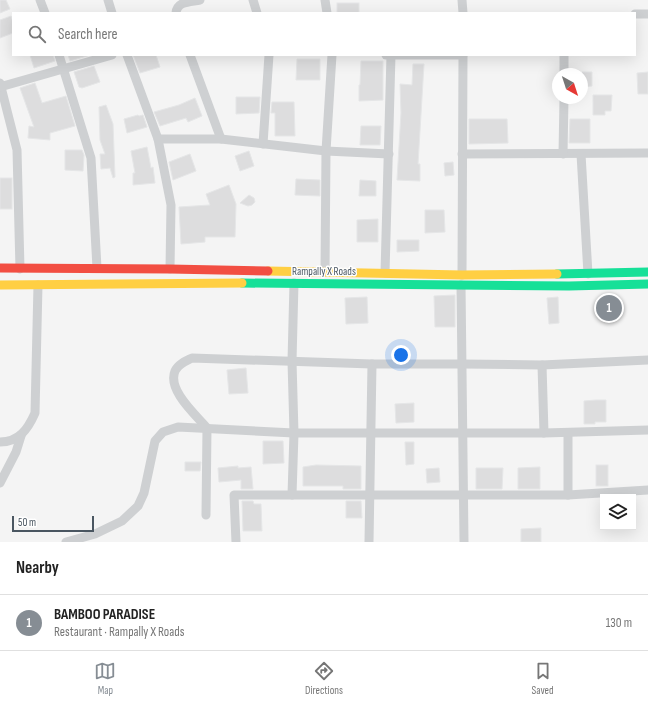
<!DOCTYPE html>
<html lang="en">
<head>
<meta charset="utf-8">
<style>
  body { margin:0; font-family:"Sofia Sans Condensed",sans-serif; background:#f2f2f2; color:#222 }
  .controls { position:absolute; right:12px; bottom:12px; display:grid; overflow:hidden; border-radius:0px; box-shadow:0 4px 16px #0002 }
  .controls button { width:36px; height:36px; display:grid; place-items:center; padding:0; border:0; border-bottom:1px solid #e0e0e0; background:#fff; color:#222; font:20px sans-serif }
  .compass { position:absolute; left:552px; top:68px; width:36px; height:36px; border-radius:50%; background:#fff; box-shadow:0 4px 16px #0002; rotate:141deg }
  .scale { position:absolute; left:12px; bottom:10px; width:82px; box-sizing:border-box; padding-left:4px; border:2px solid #4a5661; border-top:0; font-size:11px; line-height:14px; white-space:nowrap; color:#4a5661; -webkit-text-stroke:3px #fff; paint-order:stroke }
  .you { position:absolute; left:401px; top:355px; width:14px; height:14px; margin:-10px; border:3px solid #fff; border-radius:50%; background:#1a73e8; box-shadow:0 0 0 6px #1a73e833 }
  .badge { display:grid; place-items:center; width:26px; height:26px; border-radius:50%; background:#868d94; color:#fff; font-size:13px; font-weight:700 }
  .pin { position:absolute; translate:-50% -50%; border:2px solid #fff; box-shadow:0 1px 4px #0006 }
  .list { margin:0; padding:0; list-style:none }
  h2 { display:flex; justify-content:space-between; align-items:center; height:52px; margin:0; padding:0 16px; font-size:17px }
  h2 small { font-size:13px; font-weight:400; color:#767676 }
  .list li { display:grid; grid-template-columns:26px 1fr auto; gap:12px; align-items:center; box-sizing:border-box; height:56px; padding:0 16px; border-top:1px solid #e0e0e0 }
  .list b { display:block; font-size:15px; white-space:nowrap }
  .list p { margin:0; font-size:13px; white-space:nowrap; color:#767676 }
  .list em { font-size:13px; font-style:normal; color:#767676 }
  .icon { flex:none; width:22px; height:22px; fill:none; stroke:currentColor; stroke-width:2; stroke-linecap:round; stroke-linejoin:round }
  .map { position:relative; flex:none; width:648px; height:542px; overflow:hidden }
  .search { position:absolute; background:#fff; box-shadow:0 4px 16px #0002; left:12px; right:12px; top:12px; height:44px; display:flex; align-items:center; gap:10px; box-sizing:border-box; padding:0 14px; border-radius:0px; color:#767676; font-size:15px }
  .sheet { height:108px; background:#fff }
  nav { display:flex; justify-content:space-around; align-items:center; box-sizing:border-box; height:56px; border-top:1px solid #e0e0e0; background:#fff; font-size:11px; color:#767676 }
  nav a { display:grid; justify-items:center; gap:2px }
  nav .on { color:#868d94 }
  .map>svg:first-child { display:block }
  .building { fill:#ddddde; stroke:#e5e6e7 }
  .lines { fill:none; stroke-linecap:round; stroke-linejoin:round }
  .street { stroke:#ced0d2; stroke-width:9 }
  .fast { stroke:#16e098; stroke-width:9 }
  .slow { stroke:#ffcf43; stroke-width:9 }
  .jam { stroke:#f24e42; stroke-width:9 }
  .labels { text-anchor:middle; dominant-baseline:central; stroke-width:3; stroke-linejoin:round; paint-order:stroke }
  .street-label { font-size:11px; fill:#4a5661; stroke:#fff }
</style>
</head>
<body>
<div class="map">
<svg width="648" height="542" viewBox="0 0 648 542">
  <rect width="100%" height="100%" fill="#f4f4f4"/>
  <g class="building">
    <polygon points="0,0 6,0 10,9 0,13"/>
    <rect x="337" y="3" width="22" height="10"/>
    <polygon points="11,16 13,22 13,33 0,38 0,20"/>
    <polygon points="30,55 53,55 55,61 34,68"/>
    <polygon points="68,55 90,55 70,61"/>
    <polygon points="133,55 156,55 160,67 140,73"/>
    <polygon points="297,59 320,59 320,80 296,80"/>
    <polygon points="361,61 383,61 383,100 359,101 359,85 360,85"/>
    <polygon points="413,64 424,64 418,164 420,164 420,181 397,180 401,113 400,84 412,85"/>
    <polygon points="94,66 100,82 82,88 79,87 74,72"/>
    <polygon points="582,72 592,72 592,86 582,87"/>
    <polygon points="648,72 648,94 638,94 637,73"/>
    <polygon points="35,83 42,103 66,96 75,126 50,133 50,140 28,138 29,126 34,127 20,88"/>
    <polygon points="593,95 612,95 611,111 605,111 605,115 593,115"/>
    <polygon points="236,97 260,97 259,113 236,114"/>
    <polygon points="195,98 202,116 188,122 186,118 160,126 154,112 179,105"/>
    <polygon points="272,102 294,102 295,136 275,136 275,113 271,113"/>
    <polygon points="106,105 113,124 115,177 113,178 110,168 101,169 100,154 105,154 100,140 99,107"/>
    <polygon points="138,115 139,116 143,115 147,127 127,133 124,119"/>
    <polygon points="469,119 507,119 508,143 469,144"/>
    <polygon points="570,119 590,119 590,143 569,143"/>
    <polygon points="361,126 381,126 380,145 360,145"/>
    <polygon points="147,147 151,168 153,167 155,183 133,185 133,173 135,173 131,151"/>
    <polygon points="65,150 82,150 84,155 83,171 65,170"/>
    <polygon points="249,151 254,166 240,171 235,156"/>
    <polygon points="190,154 196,171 173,180 169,162"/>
    <polygon points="453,162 454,175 445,176 444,163"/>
    <rect x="0" y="178" width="12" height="31"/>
    <polygon points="296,179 320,180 320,196 295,195"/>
    <polygon points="360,180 376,181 376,196 359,196"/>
    <polygon points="229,185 236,204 235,237 205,237 205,242 181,244 179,207 210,205 206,194"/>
    <polygon points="249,195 254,198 255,202 252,205 248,206 240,203"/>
    <polygon points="425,210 444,210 445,232 425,233"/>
    <polygon points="378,219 378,242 357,242 357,220"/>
    <polygon points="397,240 419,240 419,251 397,252"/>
    <polygon points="455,295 455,327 435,327 434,296"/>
    <polygon points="367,297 368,323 346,324 345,298"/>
    <polygon points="558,297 559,323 549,324 547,298"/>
    <polygon points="246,368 248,393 229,394 227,370"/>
    <polygon points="596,400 606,400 606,422 595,422 595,424 584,424 584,401"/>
    <polygon points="414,403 414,422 396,423 395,404"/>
    <polygon points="263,441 283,441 284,463 263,464"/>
    <polygon points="405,442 414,442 414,464 406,465"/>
    <polygon points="185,462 201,462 200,471 185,471"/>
    <polygon points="316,465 361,466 361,489 343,489 343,486 303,486 303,467"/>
    <rect x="596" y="465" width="12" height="21"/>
    <polygon points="238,466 238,468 251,467 253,489 241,489 241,480 219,482 218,468"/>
    <polygon points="540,467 540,489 518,489 518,468"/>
    <polygon points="439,468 440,482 427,483 426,469"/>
    <polygon points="476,468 503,468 502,489 476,489"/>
    <polygon points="242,501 253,501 254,504 261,504 262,531 243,531"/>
    <polygon points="346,501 361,501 362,518 346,518"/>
    <polygon points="541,528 541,542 521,542 521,529"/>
  </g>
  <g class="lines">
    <g class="street">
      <polyline points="40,0 45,13"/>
      <polyline points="108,0 112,13"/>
      <polyline points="253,0 257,13"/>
      <polyline points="325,0 327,13"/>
      <polyline points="462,0 463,13"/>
      <path d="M 176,13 C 177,1 190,2 200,0"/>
      <polyline points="635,14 648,14"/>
      <polyline points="59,55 91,158 97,268"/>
      <polyline points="127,55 158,139 171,205 170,269"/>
      <polyline points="190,55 221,139"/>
      <polyline points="386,55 463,55"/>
      <polyline points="564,74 564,55"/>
      <polyline points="0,83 17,150 20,269"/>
      <polyline points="0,87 112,55"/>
      <polyline points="158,139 221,139 326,151 389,154"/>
      <polyline points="263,144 269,55"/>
      <polyline points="462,154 648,153"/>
      <polyline points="563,154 564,98"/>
      <polyline points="581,154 588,274"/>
      <polyline points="325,272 326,151 332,55"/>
      <polyline points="385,273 391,55"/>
      <polyline points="462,275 463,55"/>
      <polyline points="461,285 464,542"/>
      <polyline points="542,365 544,433"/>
      <path d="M 0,442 C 19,442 28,429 35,413 L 38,285"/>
      <polyline points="0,483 16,452 21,436"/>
      <polyline points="292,495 294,433 292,361 294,283"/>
      <polyline points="568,495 568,433"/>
      <path d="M 206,515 L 207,428 C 196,415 167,390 175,371 C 178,364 186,361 192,358 L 372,364 L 463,364 L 542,365 L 648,360"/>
      <polyline points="66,542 95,534 122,521 138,506 144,493 155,441 163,432 178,427 294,433 544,433 648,430"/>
      <polyline points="236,542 234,495 568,495 648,490"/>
      <polyline points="369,542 372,364"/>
    </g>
    <g class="fast">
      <polyline points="557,274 648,272"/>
      <polyline points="242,283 569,286 648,284"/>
    </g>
    <g class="slow">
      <polyline points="268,271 462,275 557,274"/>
      <polyline points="0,285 242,283"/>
    </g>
    <polyline class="jam" points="0,268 170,269 268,271"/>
  </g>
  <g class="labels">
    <g class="street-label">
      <text x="324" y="271">Rampally X Roads</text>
    </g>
  </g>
</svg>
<div class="controls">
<button><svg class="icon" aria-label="layers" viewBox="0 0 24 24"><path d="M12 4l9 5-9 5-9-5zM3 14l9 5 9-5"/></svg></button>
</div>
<svg class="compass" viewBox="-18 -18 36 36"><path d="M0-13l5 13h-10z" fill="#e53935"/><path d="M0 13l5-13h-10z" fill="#767676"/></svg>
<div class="scale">50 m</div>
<div class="you"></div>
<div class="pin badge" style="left:609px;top:308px">1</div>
<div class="search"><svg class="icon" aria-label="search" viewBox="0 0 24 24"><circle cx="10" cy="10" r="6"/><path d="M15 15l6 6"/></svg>Search here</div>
</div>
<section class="sheet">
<h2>Nearby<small></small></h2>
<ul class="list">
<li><span class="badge">1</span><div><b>BAMBOO PARADISE</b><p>Restaurant · Rampally X Roads</p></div><em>130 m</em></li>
</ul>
</section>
<nav>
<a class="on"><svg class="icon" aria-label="map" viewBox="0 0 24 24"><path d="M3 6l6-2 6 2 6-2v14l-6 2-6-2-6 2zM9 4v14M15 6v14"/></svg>Map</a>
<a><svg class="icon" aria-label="directions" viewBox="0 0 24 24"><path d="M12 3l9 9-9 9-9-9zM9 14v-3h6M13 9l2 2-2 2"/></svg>Directions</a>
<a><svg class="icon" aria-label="saved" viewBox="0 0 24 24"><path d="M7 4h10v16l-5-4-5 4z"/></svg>Saved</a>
</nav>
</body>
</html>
